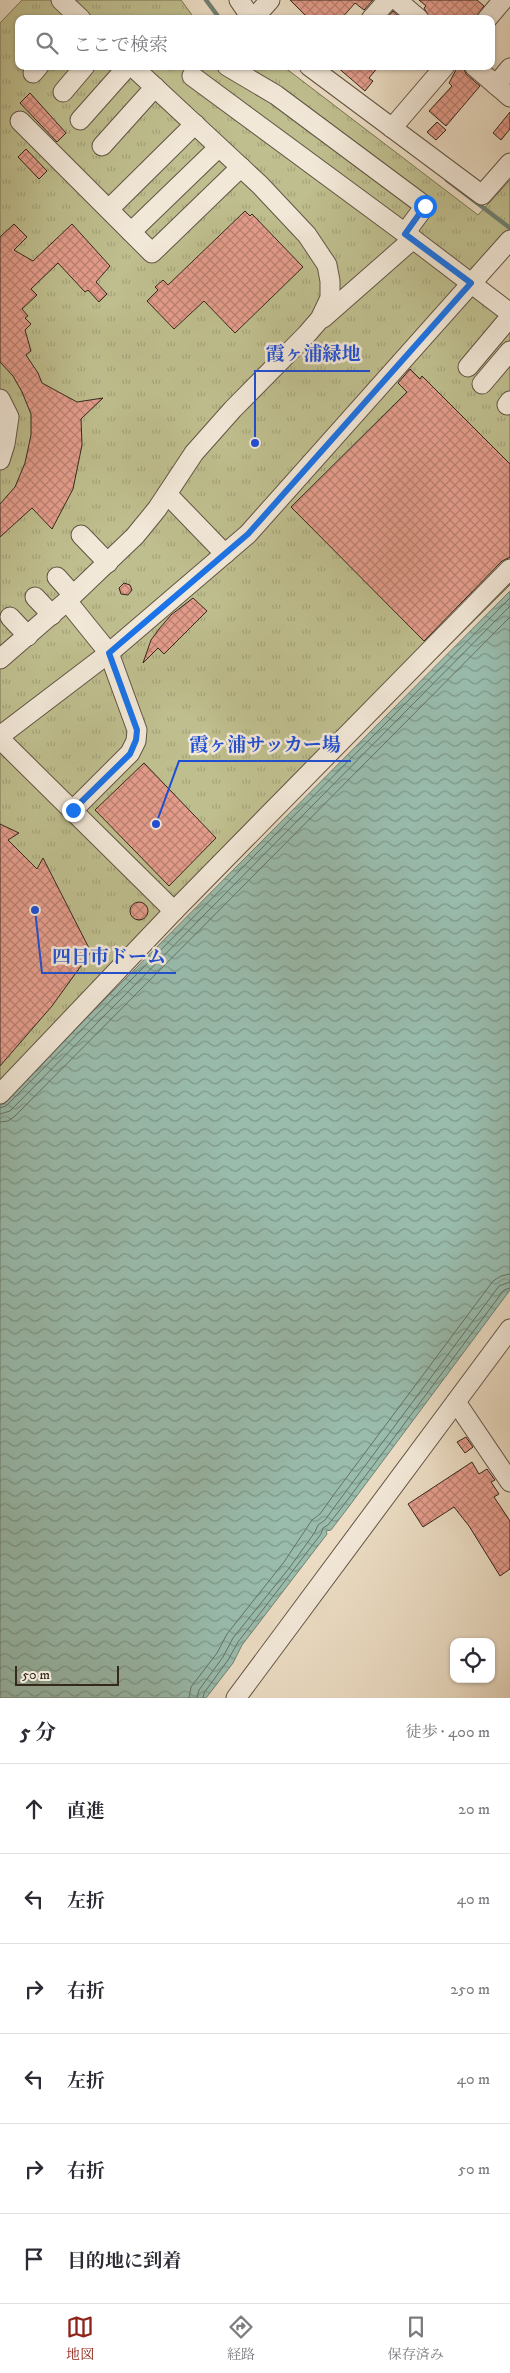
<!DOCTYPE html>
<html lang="ja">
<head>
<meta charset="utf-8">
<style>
  body { margin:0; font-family:"IM FELL DW Pica","Noto Serif JP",serif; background:#f7f7f7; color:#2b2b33 }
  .controls { position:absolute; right:15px; bottom:15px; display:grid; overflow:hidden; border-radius:10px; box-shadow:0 1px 4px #0004 }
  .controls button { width:45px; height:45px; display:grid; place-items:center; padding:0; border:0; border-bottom:1px solid #e1e1e2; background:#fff; color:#2b2b33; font:25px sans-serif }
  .scale { position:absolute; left:15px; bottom:12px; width:104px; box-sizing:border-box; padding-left:5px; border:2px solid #35281d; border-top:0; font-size:14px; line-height:18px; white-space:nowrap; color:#35281d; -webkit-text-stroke:4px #f2e8d8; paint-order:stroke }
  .stop { position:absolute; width:15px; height:15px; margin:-11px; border:4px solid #1a73e8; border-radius:50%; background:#fff }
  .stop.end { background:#1a73e8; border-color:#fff; box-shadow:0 1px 5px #0008 }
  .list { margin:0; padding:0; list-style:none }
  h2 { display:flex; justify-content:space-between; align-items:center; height:65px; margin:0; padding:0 20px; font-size:21px }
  h2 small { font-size:16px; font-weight:400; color:#7c7c81 }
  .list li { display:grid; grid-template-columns:32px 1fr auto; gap:15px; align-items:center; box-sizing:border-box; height:90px; padding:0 20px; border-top:1px solid #e1e1e2 }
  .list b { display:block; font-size:19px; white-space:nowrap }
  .list em { font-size:16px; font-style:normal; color:#7c7c81 }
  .icon { flex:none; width:28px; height:28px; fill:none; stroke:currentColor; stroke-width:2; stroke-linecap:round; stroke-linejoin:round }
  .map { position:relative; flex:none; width:510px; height:1698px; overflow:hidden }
  .search { position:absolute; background:#fff; box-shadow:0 1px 4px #0004; left:15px; right:15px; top:15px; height:55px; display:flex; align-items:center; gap:12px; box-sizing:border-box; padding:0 18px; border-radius:10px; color:#7c7c81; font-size:19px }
  .sheet { height:605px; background:#fff }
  nav { display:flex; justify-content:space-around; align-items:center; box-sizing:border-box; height:70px; border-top:1px solid #e1e1e2; background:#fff; font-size:14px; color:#7c7c81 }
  nav a { display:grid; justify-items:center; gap:2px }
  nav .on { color:#8f2418 }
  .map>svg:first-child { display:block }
  .grass { fill:url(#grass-tufts); stroke:#7a7356 }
  .water { fill:url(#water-waves); stroke:#718173 }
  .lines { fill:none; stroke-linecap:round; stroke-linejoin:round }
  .shore { stroke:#677265; stroke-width:1 }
  .stream { stroke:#718173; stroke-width:4.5 }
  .building { fill:url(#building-cross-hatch); stroke:#35281d }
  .minor-casing { stroke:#625546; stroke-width:21 }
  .minor { stroke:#f2e8d8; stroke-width:19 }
  .route { stroke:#1a73e8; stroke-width:6 }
  .leader { fill:none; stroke:#1d4ed8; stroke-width:2 }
  .callout-dot { fill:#1d4ed8; stroke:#f2e8d8; stroke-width:2 }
  .callout-label { font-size:19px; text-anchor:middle; font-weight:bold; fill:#1d4ed8; stroke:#f2e8d8; stroke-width:5; stroke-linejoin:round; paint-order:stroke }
</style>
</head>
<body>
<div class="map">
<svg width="510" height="1698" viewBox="0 0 510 1698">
  <defs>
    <pattern id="grass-tufts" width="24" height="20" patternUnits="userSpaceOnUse" patternTransform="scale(1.25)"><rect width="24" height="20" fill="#bfbe8e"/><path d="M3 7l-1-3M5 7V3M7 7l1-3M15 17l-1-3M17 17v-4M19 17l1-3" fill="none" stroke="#a5a37a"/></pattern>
    <pattern id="water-waves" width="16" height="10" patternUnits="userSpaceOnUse" patternTransform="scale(1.25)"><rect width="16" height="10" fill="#99bcad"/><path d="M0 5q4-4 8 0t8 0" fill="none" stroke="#7e998c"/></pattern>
    <pattern id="building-cross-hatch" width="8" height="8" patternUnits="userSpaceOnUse" patternTransform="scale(1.25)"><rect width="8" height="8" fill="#e59d8c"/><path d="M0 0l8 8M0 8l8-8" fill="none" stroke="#ba8072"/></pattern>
  </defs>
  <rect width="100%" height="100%" fill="#ebdcc3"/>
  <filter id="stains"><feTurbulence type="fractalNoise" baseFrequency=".004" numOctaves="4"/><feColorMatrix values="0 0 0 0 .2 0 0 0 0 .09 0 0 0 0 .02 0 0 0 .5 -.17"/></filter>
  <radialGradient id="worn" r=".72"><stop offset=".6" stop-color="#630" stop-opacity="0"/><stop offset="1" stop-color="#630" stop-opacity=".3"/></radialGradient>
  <polygon class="grass" points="22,0 181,0 195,19 19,19 19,66 277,66 288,70 478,215 510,180 510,249 484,281 510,301 510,585 359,734 0,1097 0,23"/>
  <polygon class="water" points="510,591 510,1290 350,1505 331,1530 326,1531 327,1534 242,1645 233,1663 206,1698 0,1698 0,1105"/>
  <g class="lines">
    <g class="shore">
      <polyline points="0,1108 6,1106 510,598"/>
      <polyline points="0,1114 10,1111 510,606"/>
      <polyline points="0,1122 8,1121 15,1116 510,617"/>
      <polyline points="189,1698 191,1687 217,1653 227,1634 284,1562 312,1520 320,1514 335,1493 493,1281 501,1276 510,1274"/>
      <polyline points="197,1698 199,1690 223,1657 233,1638 290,1567 315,1532 318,1525 325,1520 341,1498 499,1286 510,1282"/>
      <polyline points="203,1698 204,1693 228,1660 238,1642 321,1534 323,1528 328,1525 346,1502 504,1290 510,1288"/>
    </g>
    <g class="stream">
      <polyline points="206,0 220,19"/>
      <polyline points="447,180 510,228"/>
    </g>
  </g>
  <g class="building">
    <polygon points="290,0 373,0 364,10 355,3 341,19 309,19"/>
    <polygon points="419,0 477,0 484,6 475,19 430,19 424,8 426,6"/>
    <polygon points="393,11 402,19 386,19"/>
    <polygon points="336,66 379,66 369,78 373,81 365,91"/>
    <polygon points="458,66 463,66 466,74 480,86 446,126 429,111 452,86 449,83"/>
    <polygon points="30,93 66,133 57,142 20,103"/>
    <polygon points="510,112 510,129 501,140 493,133"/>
    <polygon points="437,122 446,130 436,140 427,132"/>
    <polygon points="26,149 47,171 39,179 18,157"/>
    <polygon points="245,211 250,216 252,214 303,267 235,333 204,301 174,329 147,301 158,290 155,287 163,280 168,285"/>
    <polygon points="14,224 27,237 14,250 33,261 72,224 110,266 96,282 107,294 99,302 88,290 85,292 58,263 31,289 37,295 22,309 28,316 25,318 31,324 25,330 31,351 26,355 38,373 42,383 77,402 103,398 81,419 82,445 73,489 52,529 32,508 0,537 0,504 15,487 25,463 31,435 31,414 22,392 13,376 0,362 0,237"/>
    <polygon points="410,369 420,379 422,376 510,464 510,557 502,561 424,641 291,507 407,392 398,383"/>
    <polygon points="124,583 130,585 132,590 128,595 121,594 119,588"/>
    <polygon points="193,598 207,611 164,654 158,648 143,663 151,640 159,629 171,615"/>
    <polygon points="144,763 216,838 169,886 95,810"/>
    <polygon points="0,824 19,833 8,840 37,869 43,858 91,952 52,1006 0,1066"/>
    <circle cx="139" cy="911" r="9"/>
    <polygon points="466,1437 473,1447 465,1453 457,1442"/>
    <polygon points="472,1462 479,1474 487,1469 495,1480 491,1482 499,1494 494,1497 510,1521 510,1569 500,1576 469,1526 454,1507 423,1527 408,1504"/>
  </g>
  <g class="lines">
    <defs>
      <g id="minor">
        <polyline points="61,0 81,19"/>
        <polyline points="239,0 252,19"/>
        <polyline points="397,0 419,19"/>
        <polyline points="253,19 270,0"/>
        <polyline points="371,19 388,0"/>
        <polyline points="487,19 503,0"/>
        <polyline points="227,66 276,95 425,206 405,233"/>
        <polyline points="309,66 482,195 510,163"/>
        <polyline points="474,66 510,97"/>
        <polyline points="33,73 39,66"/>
        <polyline points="192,76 413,239"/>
        <polyline points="496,85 510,68"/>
        <polyline points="63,92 85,66"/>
        <polyline points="80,120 128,66"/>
        <polyline points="20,121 152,253 241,167"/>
        <polyline points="392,128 445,66"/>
        <polyline points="102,146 155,87"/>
        <polyline points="109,209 195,124"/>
        <polyline points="131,232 219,147"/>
        <polyline points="323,318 413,239 510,313"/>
        <polyline points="468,367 510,317"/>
        <polyline points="482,384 510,351"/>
        <polyline points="0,399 9,417 5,444 0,460"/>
        <polyline points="507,405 510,401"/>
        <polyline points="167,494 225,554"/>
        <polyline points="81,535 108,563"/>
        <polyline points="57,577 73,595"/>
        <polyline points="35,597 52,615"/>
        <polyline points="67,601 109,653 137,730 136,741 130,753 73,810"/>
        <polyline points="10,617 28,636"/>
        <polyline points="0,659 67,601 135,536 157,509 194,453 233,409 307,334 320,319 330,298 330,281 327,265 307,235 260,185 132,66"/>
        <polyline points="0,736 109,653 248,534 510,240"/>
        <polyline points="0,739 174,911"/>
        <polyline points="0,1094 174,911 510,569"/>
        <polyline points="456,1402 510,1482"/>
        <polyline points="236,1698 510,1329"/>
      </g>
    </defs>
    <use href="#minor" class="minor-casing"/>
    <use href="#minor" class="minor"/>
  </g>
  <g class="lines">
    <polyline class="route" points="73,810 130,754 136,740 137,730 109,653 248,534 471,283 405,234 425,206"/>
  </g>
  <path class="leader" d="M255 443L255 371H370M156 824L179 761H351M35 910L42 973H176"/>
  <g class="callout-dot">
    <circle cx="255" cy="443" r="5"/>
    <circle cx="156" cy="824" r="5"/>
    <circle cx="35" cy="910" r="5"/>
  </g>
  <g class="callout-label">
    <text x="313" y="360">霞ヶ浦緑地</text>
    <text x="265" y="751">霞ヶ浦サッカー場</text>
    <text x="109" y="963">四日市ドーム</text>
  </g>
  <rect width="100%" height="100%" filter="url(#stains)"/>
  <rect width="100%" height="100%" fill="url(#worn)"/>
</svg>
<div class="controls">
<button><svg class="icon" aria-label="locate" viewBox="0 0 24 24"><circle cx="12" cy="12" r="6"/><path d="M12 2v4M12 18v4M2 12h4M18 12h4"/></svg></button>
</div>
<div class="scale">50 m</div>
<div class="stop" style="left:425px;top:206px"></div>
<div class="stop end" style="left:73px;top:810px"></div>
<div class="search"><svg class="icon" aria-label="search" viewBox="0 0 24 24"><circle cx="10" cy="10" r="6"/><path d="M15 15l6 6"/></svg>ここで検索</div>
</div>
<section class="sheet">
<h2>5 分<small>徒歩 · 400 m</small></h2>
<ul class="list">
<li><svg class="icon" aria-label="ahead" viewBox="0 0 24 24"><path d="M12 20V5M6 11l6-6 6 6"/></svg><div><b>直進</b></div><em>20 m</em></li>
<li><svg class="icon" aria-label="left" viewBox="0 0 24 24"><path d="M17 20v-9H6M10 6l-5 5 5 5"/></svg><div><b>左折</b></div><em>40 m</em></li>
<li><svg class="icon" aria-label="right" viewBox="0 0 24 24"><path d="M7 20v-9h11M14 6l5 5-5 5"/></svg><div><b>右折</b></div><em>250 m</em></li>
<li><svg class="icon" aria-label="left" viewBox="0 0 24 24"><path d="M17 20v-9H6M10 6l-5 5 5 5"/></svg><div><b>左折</b></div><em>40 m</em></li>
<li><svg class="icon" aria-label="right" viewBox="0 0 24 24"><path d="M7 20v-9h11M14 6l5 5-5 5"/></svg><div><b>右折</b></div><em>50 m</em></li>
<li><svg class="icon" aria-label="arrive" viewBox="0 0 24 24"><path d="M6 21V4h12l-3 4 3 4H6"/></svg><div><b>目的地に到着</b></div></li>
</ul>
</section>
<nav>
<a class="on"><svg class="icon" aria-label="map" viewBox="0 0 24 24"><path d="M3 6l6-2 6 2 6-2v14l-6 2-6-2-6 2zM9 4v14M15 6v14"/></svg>地図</a>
<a><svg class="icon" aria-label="directions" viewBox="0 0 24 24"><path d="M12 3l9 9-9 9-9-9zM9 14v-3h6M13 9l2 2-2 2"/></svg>経路</a>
<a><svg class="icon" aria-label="saved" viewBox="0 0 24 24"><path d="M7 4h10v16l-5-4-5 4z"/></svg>保存済み</a>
</nav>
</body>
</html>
